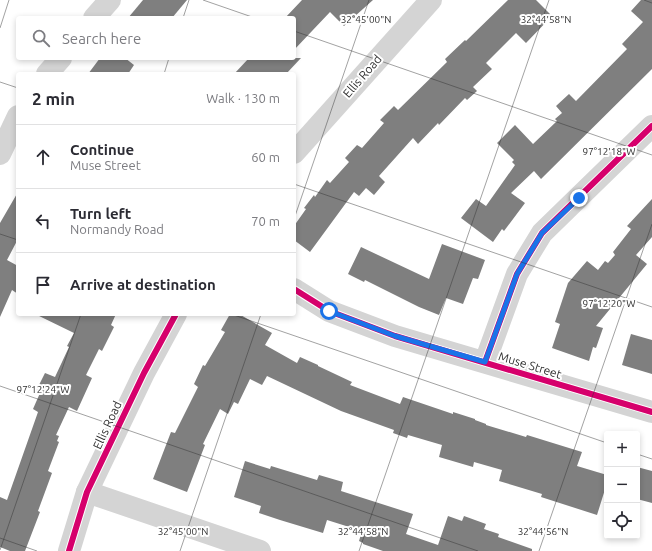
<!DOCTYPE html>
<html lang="en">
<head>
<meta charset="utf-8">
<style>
  body { margin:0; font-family:Ubuntu,sans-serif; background:#f7f7f7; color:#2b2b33 }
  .controls { position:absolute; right:12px; bottom:12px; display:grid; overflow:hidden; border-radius:4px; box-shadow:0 2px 6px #0003 }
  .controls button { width:36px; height:36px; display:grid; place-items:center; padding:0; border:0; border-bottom:1px solid #e1e1e2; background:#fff; color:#2b2b33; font:20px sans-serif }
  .stop { position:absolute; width:12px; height:12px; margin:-9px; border:3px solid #1a73e8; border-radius:50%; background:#fff }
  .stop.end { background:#1a73e8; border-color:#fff; box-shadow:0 1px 4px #0008 }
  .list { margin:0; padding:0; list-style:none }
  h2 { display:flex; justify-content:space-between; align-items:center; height:52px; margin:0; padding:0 16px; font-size:17px }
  h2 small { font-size:13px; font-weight:400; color:#7c7c81 }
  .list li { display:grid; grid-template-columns:26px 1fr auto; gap:12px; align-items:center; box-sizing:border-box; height:64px; padding:0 16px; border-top:1px solid #e1e1e2 }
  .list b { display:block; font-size:15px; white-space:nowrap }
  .list p { margin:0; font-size:13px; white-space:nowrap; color:#7c7c81 }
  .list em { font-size:13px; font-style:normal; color:#7c7c81 }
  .icon { flex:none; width:22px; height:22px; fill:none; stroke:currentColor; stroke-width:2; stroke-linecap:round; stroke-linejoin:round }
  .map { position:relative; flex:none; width:652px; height:551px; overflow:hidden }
  .search { position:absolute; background:#fff; box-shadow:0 2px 6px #0003; left:16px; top:16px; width:280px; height:44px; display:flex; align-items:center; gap:10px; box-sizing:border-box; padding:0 14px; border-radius:4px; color:#7c7c81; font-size:15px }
  .panel { position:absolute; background:#fff; box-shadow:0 2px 6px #0003; left:16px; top:72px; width:280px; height:244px; border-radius:4px }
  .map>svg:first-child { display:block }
  .building { fill:#7f7f7f }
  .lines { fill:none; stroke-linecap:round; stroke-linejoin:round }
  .minor { stroke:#d4d4d4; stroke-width:22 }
  .cycleway-casing { stroke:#fff; stroke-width:8 }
  .cycleway { stroke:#d6006c; stroke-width:6 }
  .route { stroke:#1a73e8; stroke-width:5 }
  .ticks { fill:none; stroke:#303030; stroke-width:1; stroke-opacity:0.45 }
  .labels { text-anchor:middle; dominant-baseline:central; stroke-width:4; stroke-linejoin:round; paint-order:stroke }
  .street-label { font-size:12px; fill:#303030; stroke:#fff }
  .ticks-label { font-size:10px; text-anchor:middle; fill:#303030; stroke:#fff; stroke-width:4; stroke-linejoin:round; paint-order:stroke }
</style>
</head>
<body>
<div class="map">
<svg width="652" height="551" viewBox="0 0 652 551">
  <rect width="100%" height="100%" fill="#fff"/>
  <g class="building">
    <polygon points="143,0 187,0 172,18 128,18"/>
    <polygon points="302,0 373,0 344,26 330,12 294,50 294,18 285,18"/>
    <polygon points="508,0 536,0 552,16 526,43 516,33 486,63 492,69 473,87 477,91 467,100 465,98 439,125 438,123 418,144 413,138 379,176 385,182 374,195 366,188 359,196 354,192 310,252 294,240 294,226 306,209 304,208 314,195 315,197 327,180 330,183 349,162 345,158 357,145 362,148 384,123 380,120 394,106 398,110 447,62 445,59 465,40 466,41"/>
    <polygon points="641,0 652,0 652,69 541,179 534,171 511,193 525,203 504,231 502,229 493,242 461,218 476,199 486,206 515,165 512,162 514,160 497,143 515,125 533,144 557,121 555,119 562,113 556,106 569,94 576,101 627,49 622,44 643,22 631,11"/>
    <polygon points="100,58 125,58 134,65 128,74 88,74"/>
    <polygon points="249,58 301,58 286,74 234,74"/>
    <polygon points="18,192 18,239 7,260 18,266 18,294 12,290 0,317 0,223"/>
    <polygon points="652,199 652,237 636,255 647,264 596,326 603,328 596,348 593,347 589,361 552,348 560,324 555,322 568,283 587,261 598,270 605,261 608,263 615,255 613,252 631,229 627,226"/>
    <polygon points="442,244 485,260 478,279 473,278 463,304 446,298 439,315 419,307 365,280 364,282 348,274 361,247 429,279"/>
    <polygon points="35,314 116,314 111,325 114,327 102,351 99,349 86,375 92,378 77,411 69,407 56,435 59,436 57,441 59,442 48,471 52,473 38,511 40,512 25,551 10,551 0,547 0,497 7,500 38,412 33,409 40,393 36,391 45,373 55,377 69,347 67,346 74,333"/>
    <polygon points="230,314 239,314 272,333 265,345 297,363 300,357 318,365 318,366 352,382 350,385 400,404 403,397 453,414 453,412 475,419 475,420 486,424 486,425 526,437 527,435 582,452 577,466 607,475 607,483 597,515 541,497 542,494 499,481 502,470 474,462 473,467 439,457 442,445 408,435 407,438 393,433 394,430 341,411 267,376 262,385 250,379 238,404 234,402 228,414 220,409 203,444 205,445 187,492 153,479 171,432 175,433 198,387 194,384 203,365 205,366 225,332 221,330"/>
    <polygon points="631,334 652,340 652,374 622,365"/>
    <polygon points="245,461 270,469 271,466 317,480 319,475 343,482 341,491 413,514 406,534 438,545 448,516 462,521 464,516 486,524 484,529 499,534 498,537 532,549 532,551 383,551 363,544 363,543 359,541 362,531 327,520 323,533 280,520 259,513 261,506 234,497"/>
    <polygon points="637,467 652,471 652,503 637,499"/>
  </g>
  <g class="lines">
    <g class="minor">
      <polyline points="94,18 110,0"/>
      <polyline points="47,74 61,58"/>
      <polyline points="294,153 431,0"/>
      <polyline points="0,154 18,116"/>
      <polyline points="294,289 329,311 395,336 652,412"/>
      <polyline points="485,362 517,274 542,233 652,126"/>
      <polyline points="87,492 260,551"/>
      <polyline points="69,551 87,492 144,373 176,314"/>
    </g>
    <defs>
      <g id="cycleway">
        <polyline points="294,289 329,311 395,336 652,412"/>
        <polyline points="485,362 517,274 542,233 652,126"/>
        <polyline points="69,551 87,492 144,373 176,314"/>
      </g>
    </defs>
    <use href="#cycleway" class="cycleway-casing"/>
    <use href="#cycleway" class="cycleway"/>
  </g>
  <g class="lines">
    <polyline class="route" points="329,311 395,336 485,362 517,274 542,233 579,198"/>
  </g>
  <path class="ticks" d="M 203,0 L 255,18M 644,0 L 652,3M 183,18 L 189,0M 0,28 L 9,0M 294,31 L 652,155M 164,74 L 169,58M 0,82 L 18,88M 294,184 L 652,307M 294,219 L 369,0M 0,234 L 18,240M 231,314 L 607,443M 0,386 L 478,551M 637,454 L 652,459M 0,538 L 37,551M 0,550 L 81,314M 180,551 L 261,314M 359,551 L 549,0M 539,551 L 652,224"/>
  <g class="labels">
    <g class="street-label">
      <text transform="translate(362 76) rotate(-49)">Ellis Road</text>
      <text transform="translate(530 365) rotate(17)">Muse Street</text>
      <text transform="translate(107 425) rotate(-65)">Ellis Road</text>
    </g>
  </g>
  <g class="ticks-label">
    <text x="366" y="23">32°45'00"N</text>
    <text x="546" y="23">32°44'58"N</text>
    <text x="609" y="155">97°12'18"W</text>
    <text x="609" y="307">97°12'20"W</text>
    <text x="43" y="393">97°12'24"W</text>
    <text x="183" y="535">32°45'00"N</text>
    <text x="363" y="535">32°44'58"N</text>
    <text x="543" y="535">32°44'56"N</text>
  </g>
</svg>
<div class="controls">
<button>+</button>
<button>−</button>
<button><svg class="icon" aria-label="locate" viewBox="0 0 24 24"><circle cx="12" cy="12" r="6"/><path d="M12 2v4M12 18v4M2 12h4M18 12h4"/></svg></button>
</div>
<div class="stop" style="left:329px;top:311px"></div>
<div class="stop end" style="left:579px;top:198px"></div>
<div class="search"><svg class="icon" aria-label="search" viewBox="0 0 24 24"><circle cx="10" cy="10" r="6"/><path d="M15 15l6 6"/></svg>Search here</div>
<section class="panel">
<h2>2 min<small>Walk · 130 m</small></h2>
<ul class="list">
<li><svg class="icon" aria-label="ahead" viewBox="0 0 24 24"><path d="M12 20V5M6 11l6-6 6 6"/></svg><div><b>Continue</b><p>Muse Street</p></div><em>60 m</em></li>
<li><svg class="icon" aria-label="left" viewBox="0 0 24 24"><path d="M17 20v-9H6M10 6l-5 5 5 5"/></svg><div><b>Turn left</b><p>Normandy Road</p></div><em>70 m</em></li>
<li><svg class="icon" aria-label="arrive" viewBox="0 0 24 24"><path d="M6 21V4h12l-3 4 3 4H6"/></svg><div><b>Arrive at destination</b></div></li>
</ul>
</section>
</div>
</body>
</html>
